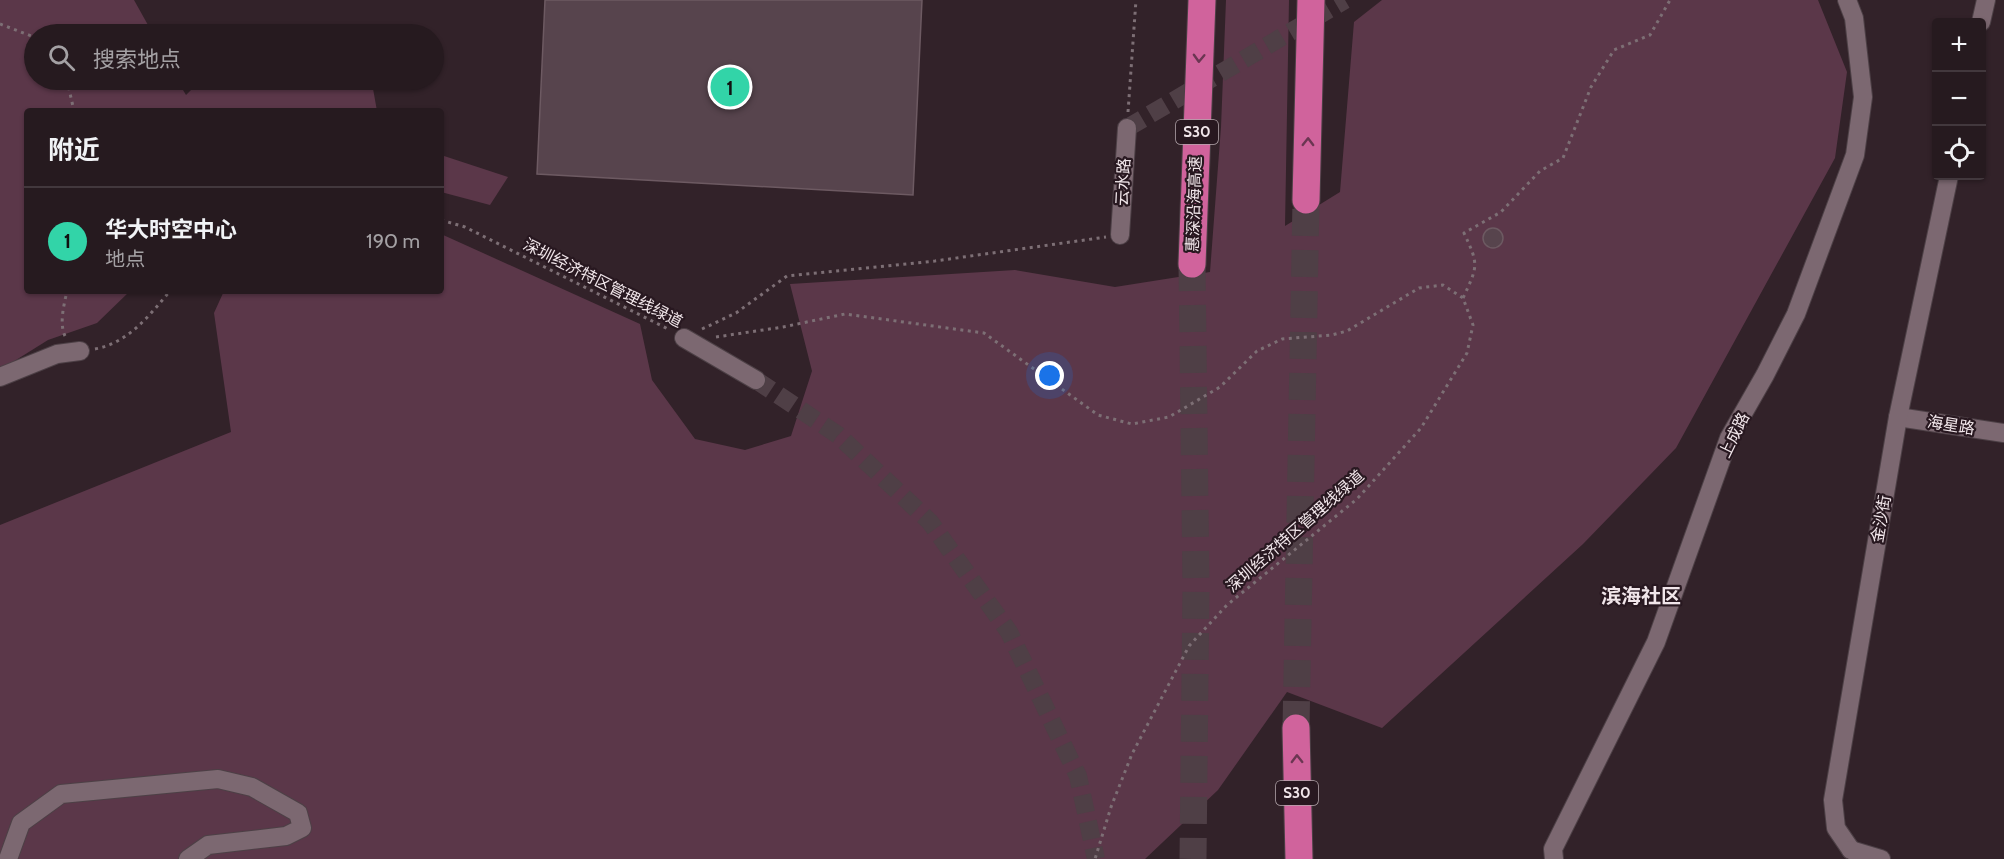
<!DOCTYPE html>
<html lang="zh">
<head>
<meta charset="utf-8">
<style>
  body { margin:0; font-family:Cabin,"Noto Sans SC",sans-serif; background:#2e2328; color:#f1f3f6 }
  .controls { position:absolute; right:18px; top:18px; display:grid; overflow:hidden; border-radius:6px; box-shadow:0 2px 4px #0004 }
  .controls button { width:54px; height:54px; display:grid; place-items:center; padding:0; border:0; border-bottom:2px solid #42383d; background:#261a1f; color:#f1f3f6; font:30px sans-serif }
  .you { position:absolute; left:1050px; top:376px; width:21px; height:21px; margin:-15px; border:4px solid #fff; border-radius:50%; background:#1a73e8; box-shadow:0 0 0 9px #1a73e833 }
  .badge { display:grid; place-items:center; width:39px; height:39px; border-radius:50%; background:#32d4a8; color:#111; font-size:20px; font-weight:700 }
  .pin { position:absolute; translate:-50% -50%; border:3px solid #fff; box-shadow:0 2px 6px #0006 }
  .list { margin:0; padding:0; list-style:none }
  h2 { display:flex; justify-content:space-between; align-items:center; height:78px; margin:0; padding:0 24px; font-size:26px }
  h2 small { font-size:20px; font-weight:400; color:#a4a1a4 }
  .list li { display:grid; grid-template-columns:39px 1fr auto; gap:18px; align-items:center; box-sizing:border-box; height:108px; padding:0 24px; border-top:2px solid #42383d }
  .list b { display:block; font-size:22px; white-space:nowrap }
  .list p { margin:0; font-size:20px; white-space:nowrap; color:#a4a1a4 }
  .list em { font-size:20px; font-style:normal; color:#a4a1a4 }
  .icon { flex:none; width:33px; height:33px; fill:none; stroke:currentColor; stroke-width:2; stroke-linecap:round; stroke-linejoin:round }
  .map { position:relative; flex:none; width:2004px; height:859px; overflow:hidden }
  .search { position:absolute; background:#261a1f; box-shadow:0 2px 4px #0004; left:24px; top:24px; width:420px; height:66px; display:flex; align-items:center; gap:15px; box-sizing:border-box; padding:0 21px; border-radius:33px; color:#a4a1a4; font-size:22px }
  .panel { position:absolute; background:#261a1f; box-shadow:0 2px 4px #0004; left:24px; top:108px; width:420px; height:186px; border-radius:6px }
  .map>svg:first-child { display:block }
  .green { fill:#5b3749 }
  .building { fill:#57444d; stroke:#6d5a62; stroke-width:1.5 }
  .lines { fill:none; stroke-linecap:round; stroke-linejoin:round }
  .minor-tunnel { stroke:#4f3f46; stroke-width:18; stroke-dasharray:18 9; stroke-linecap:butt }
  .highway-tunnel { stroke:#4f3f46; stroke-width:27; stroke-dasharray:27 14; stroke-linecap:butt }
  .minor-casing { stroke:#4d4046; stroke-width:20 }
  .highway-casing { stroke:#4d4046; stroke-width:29 }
  .path { stroke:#7d6f75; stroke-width:3; stroke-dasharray:3 4.5; stroke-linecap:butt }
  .minor { stroke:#7c6871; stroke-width:18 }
  .highway { stroke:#d0639c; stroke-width:27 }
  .oneway { stroke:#6b3652 }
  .labels { text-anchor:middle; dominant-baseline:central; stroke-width:4.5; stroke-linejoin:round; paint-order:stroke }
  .shield { fill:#281820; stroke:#b5a8ad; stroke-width:1.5 }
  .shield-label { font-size:15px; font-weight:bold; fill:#f1e6ea }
  .street-label { font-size:16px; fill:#f1e6ea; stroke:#281820 }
  .quarter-label { font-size:20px; font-weight:bold; fill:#f1e6ea; stroke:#281820 }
</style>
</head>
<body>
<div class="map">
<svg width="2004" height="859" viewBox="0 0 2004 859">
  <rect width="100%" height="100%" fill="#322229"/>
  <g class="green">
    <polygon points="0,0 134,0 153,34 34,34 34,80 177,80 186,95 201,80 366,80 372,83 377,111 27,111 27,291 130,291 97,323 48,340 0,370"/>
    <polygon points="1226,0 1289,0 1285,226 1340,192 1354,22 1382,0 1818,0 1847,72 1835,158 1676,448 1583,544 1382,728 1287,692 1218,790 1145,859 0,859 0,525 231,432 214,313 224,291 441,291 441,234 640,324 652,380 695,439 745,450 791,436 812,371 790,284 1015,270 1115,287 1210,272 1221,127"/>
    <polygon points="441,155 508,177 490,205 441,192"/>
  </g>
  <g class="building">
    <polygon points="545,0 922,0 913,195 537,174"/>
    <circle cx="1493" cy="238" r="10"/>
  </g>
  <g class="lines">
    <g class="minor-tunnel">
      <polyline points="1127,128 1345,0"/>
      <polyline points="756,380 838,435 930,522 1009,632 1078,776 1096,859"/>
    </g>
    <g class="highway-tunnel">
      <polyline points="1192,264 1196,586 1193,859"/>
      <polyline points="1296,728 1306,200"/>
    </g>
    <defs>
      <g id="minor">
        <polyline points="1981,22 1986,0"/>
        <polyline points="1120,235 1127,128"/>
        <polyline points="684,338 756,380"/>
        <polyline points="0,377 57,354 80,351"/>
        <polyline points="1898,417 2004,433"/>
        <polyline points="1851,850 1836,828 1833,800 1898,417 1949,176"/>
        <polyline points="1851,850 1881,859"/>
        <polyline points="8,859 21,823 61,794 218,779 252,787 298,813 302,828 286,836 208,845 188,859"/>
        <polyline points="1554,859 1553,849 1656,642 1729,438 1765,375 1796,314 1855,155 1863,97 1854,18 1847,0"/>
      </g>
      <g id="highway">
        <polyline points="1306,200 1311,0"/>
        <polyline points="1192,264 1202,0"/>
        <polyline points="1296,728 1299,859"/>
      </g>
    </defs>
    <use href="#minor" class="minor-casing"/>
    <use href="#highway" class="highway-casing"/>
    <g class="path">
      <polyline points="0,24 34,37"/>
      <polyline points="67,80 74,111"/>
      <polyline points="1128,112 1136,0"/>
      <polyline points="441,220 465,227 670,330"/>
      <path d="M 1463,298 C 1478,266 1479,265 1464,233 L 1501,212 L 1540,171 L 1563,158 L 1591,87 L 1614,50 L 1650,35 L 1670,0"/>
      <polyline points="702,329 736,313 787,276 935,261 1106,237"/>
      <path d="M 65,336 C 59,323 64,305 67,291"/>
      <polyline points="716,337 783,327 845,314 984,333 1098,415 1132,424 1169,417 1220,387 1257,351 1282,339 1332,335 1347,331 1419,288 1443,285 1463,298 1473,325 1467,353 1421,428 1357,499 1227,605 1189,646 1132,754 1111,807 1095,859"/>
      <path d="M 95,349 C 128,343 149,316 170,291"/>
    </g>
    <use href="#minor" class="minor"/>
    <use href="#highway" class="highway"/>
  </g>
  <defs><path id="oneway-chevron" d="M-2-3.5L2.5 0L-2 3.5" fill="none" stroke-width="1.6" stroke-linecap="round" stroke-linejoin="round" transform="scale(1.5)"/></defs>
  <g class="oneway">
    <use href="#oneway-chevron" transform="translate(1199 58) rotate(92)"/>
    <use href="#oneway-chevron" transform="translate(1308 142) rotate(-89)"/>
    <use href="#oneway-chevron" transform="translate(1297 759) rotate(-91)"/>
  </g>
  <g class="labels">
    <g class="shield">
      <rect x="1176" y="120" width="42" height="24" rx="4.5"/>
      <rect x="1276" y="781" width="42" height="24" rx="4.5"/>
    </g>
    <g class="shield-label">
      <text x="1197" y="132">S30</text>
      <text x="1297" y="793">S30</text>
    </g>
    <g class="street-label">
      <text transform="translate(1123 182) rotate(-87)">云水路</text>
      <text transform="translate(1194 204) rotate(-88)">惠深沿海高速</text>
      <text transform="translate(603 283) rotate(27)">深圳经济特区管理线绿道</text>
      <text transform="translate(1951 425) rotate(9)">海星路</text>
      <text transform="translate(1734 435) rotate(-64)">上成路</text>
      <text transform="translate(1881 519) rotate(-80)">金沙街</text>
      <text transform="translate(1295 531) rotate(-41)">深圳经济特区管理线绿道</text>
    </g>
    <g class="quarter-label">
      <text x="1641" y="596">滨海社区</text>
    </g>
  </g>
</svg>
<div class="controls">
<button>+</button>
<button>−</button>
<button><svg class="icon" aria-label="locate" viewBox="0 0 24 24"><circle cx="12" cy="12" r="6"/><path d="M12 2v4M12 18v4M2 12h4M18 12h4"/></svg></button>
</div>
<div class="you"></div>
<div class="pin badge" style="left:730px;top:87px">1</div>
<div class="search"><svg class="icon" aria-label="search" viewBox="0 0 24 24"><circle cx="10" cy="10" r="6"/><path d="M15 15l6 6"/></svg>搜索地点</div>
<section class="panel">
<h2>附近<small></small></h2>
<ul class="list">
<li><span class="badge">1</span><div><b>华大时空中心</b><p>地点</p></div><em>190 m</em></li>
</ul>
</section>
</div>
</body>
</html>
